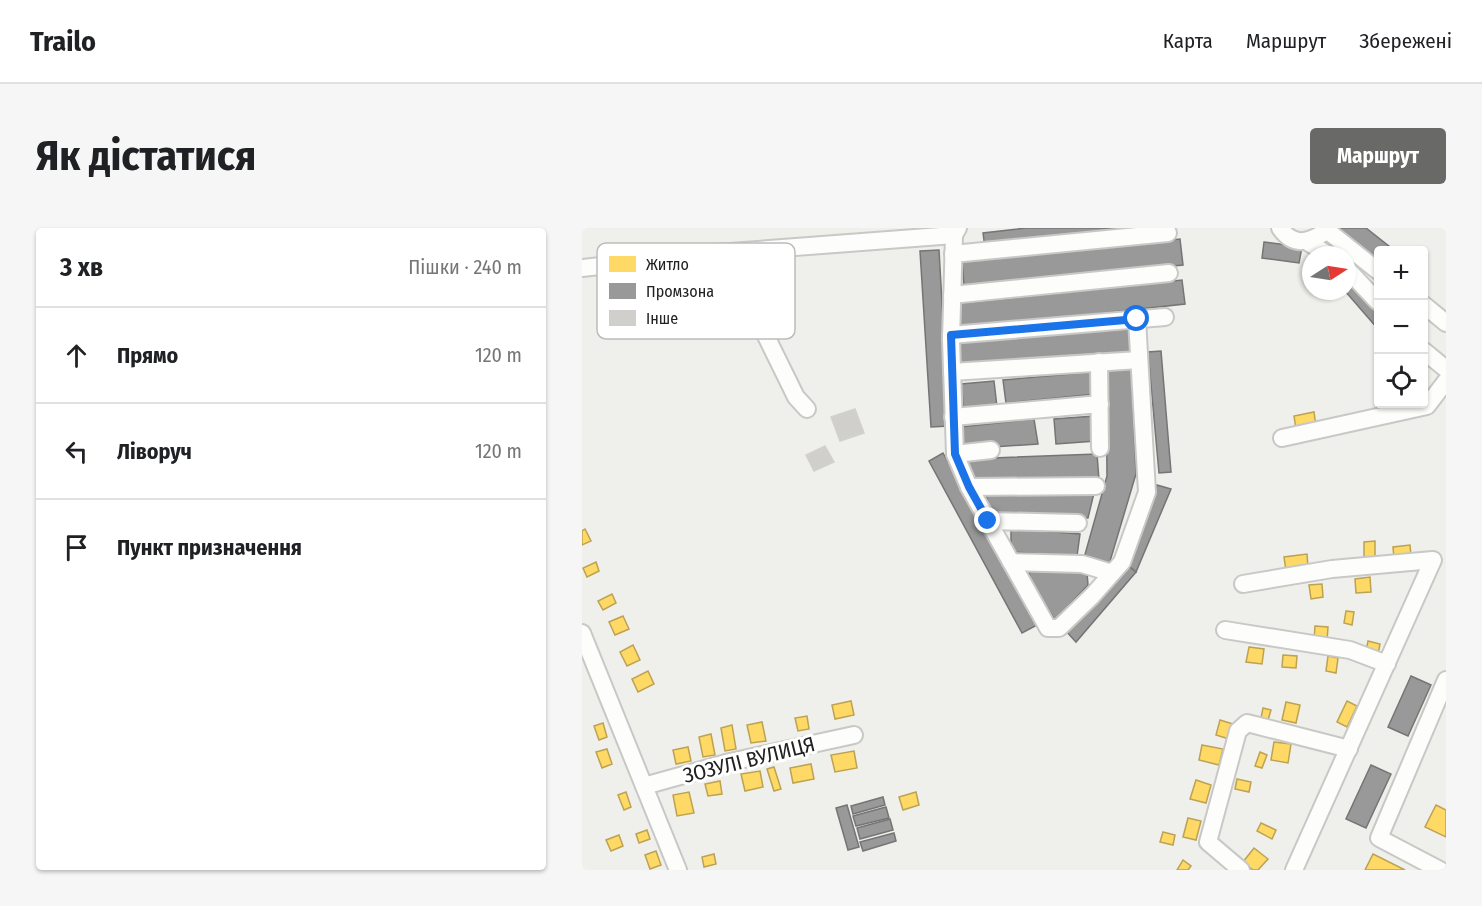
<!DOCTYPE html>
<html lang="uk">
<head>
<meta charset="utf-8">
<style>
  body { margin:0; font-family:"Fira Sans Condensed",sans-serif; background:#f6f6f6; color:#202124 }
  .controls { position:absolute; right:18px; top:18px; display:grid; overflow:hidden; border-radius:6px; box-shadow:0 2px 4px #0004 }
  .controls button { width:54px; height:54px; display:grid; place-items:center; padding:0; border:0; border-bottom:2px solid #e0e0e0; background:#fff; color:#202124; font:30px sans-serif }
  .compass { position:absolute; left:720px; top:18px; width:54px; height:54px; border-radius:50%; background:#fff; box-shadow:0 2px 4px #0004; rotate:78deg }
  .stop { position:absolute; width:18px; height:18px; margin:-14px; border:4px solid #1a73e8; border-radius:50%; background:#fff }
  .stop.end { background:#1a73e8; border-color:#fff; box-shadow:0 2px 6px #0008 }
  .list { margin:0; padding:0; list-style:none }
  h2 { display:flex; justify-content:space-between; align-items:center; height:78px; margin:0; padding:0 24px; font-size:26px }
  h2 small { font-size:20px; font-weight:400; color:#757577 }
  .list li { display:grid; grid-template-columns:39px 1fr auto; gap:18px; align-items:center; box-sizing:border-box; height:96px; padding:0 24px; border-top:2px solid #e0e0e0 }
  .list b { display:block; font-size:22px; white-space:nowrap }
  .list em { font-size:20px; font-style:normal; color:#757577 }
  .icon { flex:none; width:33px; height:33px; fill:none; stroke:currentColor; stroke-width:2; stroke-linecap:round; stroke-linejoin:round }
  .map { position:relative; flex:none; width:864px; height:642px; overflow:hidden; border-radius:6px }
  header { display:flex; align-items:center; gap:36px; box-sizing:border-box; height:84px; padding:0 30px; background:#fff; border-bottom:2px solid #e0e0e0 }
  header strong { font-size:28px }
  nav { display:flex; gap:33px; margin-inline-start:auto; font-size:21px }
  .intro { display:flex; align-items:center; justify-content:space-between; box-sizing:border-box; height:144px; padding:0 36px }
  h1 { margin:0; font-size:42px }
  .button { padding:15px 27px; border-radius:6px; background:#696968; color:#fff; font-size:21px; font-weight:700 }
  main { display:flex; gap:36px; padding:0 36px }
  aside { flex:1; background:#fff; border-radius:6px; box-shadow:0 2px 4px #0004 }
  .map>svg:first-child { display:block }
  .homes { fill:#ffd966; stroke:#bca251; stroke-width:1.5 }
  .industry { fill:#999; stroke:#757575; stroke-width:1.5 }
  .building { fill:#d0cfcc; stroke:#d2d1cc; stroke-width:1.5 }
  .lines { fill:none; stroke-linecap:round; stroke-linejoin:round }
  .minor-casing { stroke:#c8c8c6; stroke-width:20 }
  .minor { stroke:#fdfdfc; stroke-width:16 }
  .route { stroke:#1a73e8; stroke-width:8 }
  .labels { text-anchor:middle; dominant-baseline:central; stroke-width:6; stroke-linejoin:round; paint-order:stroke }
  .street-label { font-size:21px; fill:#212121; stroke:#fff }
  .key { fill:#fff; stroke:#bcbcbc; stroke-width:1.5 }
  .key-label { font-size:16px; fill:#212121 }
</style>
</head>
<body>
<header>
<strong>Trailo</strong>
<nav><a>Карта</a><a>Маршрут</a><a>Збережені</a></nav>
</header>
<div class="intro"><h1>Як дістатися</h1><a class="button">Маршрут</a></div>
<main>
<aside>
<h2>3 хв<small>Пішки · 240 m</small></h2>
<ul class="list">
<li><svg class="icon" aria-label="ahead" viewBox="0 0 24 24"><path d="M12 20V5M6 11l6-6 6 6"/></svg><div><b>Прямо</b></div><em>120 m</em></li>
<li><svg class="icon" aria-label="left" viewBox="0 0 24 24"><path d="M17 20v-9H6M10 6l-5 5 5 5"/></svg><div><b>Ліворуч</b></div><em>120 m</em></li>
<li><svg class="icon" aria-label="arrive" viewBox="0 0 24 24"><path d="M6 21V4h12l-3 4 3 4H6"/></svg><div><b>Пункт призначення</b></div></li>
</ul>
</aside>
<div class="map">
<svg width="864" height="642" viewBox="0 0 864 642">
  <rect width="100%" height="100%" fill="#efefeb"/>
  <g class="homes">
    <polygon points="732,184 734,198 714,201 712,188"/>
    <polygon points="3,301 9,313 0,317 0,303"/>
    <polygon points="793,313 793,334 782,334 782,314"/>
    <polygon points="828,317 829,328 812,330 811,319"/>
    <polygon points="725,326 726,340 704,343 702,329"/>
    <polygon points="14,334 17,343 5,349 1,340"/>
    <polygon points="788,349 789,364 774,365 773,351"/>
    <polygon points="740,356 741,369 729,371 727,357"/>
    <polygon points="30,366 34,375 21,382 16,373"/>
    <polygon points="764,383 772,384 770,397 762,395"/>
    <polygon points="41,388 47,401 33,407 27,394"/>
    <polygon points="733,398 746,399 745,413 732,412"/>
    <polygon points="786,413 798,416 796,426 784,423"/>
    <polygon points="51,417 58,432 45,438 38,424"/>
    <polygon points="667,419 682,421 680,436 664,434"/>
    <polygon points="701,427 715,428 714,440 700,439"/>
    <polygon points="746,428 756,430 754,445 744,443"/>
    <polygon points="66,443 72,456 56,464 50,451"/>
    <polygon points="269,473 272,487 253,491 250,477"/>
    <polygon points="765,473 775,478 765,499 755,494"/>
    <polygon points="704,474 718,477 714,495 700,492"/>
    <polygon points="681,480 689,482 686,492 679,490"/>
    <polygon points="225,488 227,501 216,503 213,490"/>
    <polygon points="638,492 651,496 647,511 634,507"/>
    <polygon points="180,494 184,513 169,515 165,497"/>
    <polygon points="21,495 25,509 17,512 12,498"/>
    <polygon points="150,497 154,521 143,523 139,500"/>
    <polygon points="129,506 133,527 121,529 117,509"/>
    <polygon points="692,514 709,516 706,535 689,532"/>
    <polygon points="620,517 641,521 637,537 617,532"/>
    <polygon points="106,519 109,533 94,536 91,522"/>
    <polygon points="25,521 30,536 20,540 14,524"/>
    <polygon points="272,523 275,540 253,544 249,527"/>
    <polygon points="678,524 685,527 680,540 673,538"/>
    <polygon points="229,536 232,551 211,555 208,540"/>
    <polygon points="192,539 199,561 192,563 185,541"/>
    <polygon points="178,543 181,559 163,563 159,546"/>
    <polygon points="655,551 669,554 667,564 653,561"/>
    <polygon points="614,552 629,557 624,575 608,571"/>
    <polygon points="138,553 140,566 126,568 123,556"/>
    <polygon points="44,564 49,579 42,582 36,567"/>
    <polygon points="107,564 112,585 95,588 91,567"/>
    <polygon points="334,564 337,577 321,582 317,569"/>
    <polygon points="854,577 864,582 864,609 843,599"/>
    <polygon points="606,590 619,593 614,612 601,609"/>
    <polygon points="679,595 694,602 690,611 675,603"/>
    <polygon points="65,602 68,611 57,615 54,606"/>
    <polygon points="581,604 593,607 591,617 578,614"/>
    <polygon points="37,607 41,618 29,623 24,612"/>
    <polygon points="672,620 686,631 676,642 671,642 661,634"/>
    <polygon points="74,623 79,637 68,641 63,627"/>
    <polygon points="132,626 134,636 122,639 120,629"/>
    <polygon points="791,626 823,642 783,642"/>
    <polygon points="601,632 609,638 606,642 595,642"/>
  </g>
  <g class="industry">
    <polygon points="444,0 568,0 403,20 401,5"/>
    <polygon points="756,0 784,0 808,19 806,22 796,22 796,36"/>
    <polygon points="598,11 601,37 382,58 380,32"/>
    <polygon points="682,14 720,19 717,35 680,30"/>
    <polygon points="357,22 367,198 349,199 338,23"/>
    <polygon points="765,48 796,81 796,101 763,63"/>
    <polygon points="600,52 603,76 376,101 374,76"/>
    <polygon points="554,101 555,130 374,139 375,113"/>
    <polygon points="579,123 589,244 577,245 566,124"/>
    <polygon points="549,137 554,246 526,340 502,330 525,248 524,139"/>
    <polygon points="511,144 514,166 424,175 421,152"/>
    <polygon points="412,153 415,179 382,182 379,156"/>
    <polygon points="512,188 514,213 474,216 472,191"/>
    <polygon points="452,191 456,216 382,221 378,199"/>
    <polygon points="361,225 457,396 440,405 347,233"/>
    <polygon points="515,226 517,252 387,253 384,231"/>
    <polygon points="575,257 589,261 554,344 544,336"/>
    <polygon points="404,265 512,265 506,290 408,286"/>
    <polygon points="429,301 498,306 495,328 429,324"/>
    <polygon points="544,336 554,344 494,414 483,402"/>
    <polygon points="447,342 505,345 506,357 473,392 448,353"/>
    <polygon points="829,448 849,457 826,508 806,499"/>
    <polygon points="789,537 809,546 784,600 764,591"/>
    <polygon points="301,569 303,577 271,586 269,578"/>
    <polygon points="265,577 277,619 266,622 254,580"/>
    <polygon points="304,579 307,590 274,598 271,588"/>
    <polygon points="308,591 311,602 278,611 275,600"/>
    <polygon points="312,605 314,613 281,623 278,614"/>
  </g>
  <g class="building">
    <polygon points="273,181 282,205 258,213 249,189"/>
    <polygon points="243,218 252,234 232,243 224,227"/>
  </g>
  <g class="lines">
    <defs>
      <g id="minor">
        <path d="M 698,0 C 712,20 727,14 745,3"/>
        <polyline points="742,0 796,43"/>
        <polyline points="372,7 369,112 373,226 387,259 466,400 477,400 510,368 540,334 565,264 555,91"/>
        <polyline points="727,15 747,27"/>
        <polyline points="135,25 155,49 214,169 225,181"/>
        <polyline points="371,26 586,5"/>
        <polyline points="0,40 135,25 372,7 376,0"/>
        <polyline points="765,41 796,74"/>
        <polyline points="370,67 587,45"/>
        <polyline points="842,77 864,95"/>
        <polyline points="369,107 583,89"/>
        <polyline points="842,123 864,141"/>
        <polyline points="517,134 518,220"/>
        <polyline points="370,144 557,132"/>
        <polyline points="371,189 518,176"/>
        <polyline points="700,210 845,178 864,153"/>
        <polyline points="373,226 409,222"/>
        <polyline points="387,259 514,258"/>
        <polyline points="406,293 496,295"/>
        <polyline points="429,334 500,336 530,345"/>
        <polyline points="661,356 750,341 851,332 712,642"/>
        <polyline points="643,402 768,422 805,436"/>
        <polyline points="0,405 96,642"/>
        <polyline points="62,558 148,534 272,507"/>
        <polyline points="659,642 626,614 656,503 665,495 767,521"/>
        <polyline points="858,642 797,610 864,452"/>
      </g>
    </defs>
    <use href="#minor" class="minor-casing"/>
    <use href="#minor" class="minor"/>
  </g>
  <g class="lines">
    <polyline class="route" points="406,293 387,259 373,226 369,107 555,91"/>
  </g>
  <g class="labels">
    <g class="street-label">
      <text transform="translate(167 532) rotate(-14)">ЗОЗУЛІ ВУЛИЦЯ</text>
    </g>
  </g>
  <rect x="15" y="15" width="198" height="96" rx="9" class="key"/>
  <rect x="27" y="28" width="27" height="16" fill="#ffd966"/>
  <rect x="27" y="55" width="27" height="16" fill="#999"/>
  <rect x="27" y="82" width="27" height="16" fill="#d0cfcc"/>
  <g class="key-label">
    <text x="64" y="42">Житло</text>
    <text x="64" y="69">Промзона</text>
    <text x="64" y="96">Інше</text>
  </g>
</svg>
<div class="controls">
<button>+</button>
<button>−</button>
<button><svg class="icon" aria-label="locate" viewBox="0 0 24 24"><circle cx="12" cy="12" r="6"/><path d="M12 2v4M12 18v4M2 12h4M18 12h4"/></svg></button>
</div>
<svg class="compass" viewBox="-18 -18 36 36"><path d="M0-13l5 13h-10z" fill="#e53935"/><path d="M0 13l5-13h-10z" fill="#757577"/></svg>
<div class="stop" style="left:555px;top:91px"></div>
<div class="stop end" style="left:406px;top:293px"></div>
</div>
</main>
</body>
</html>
